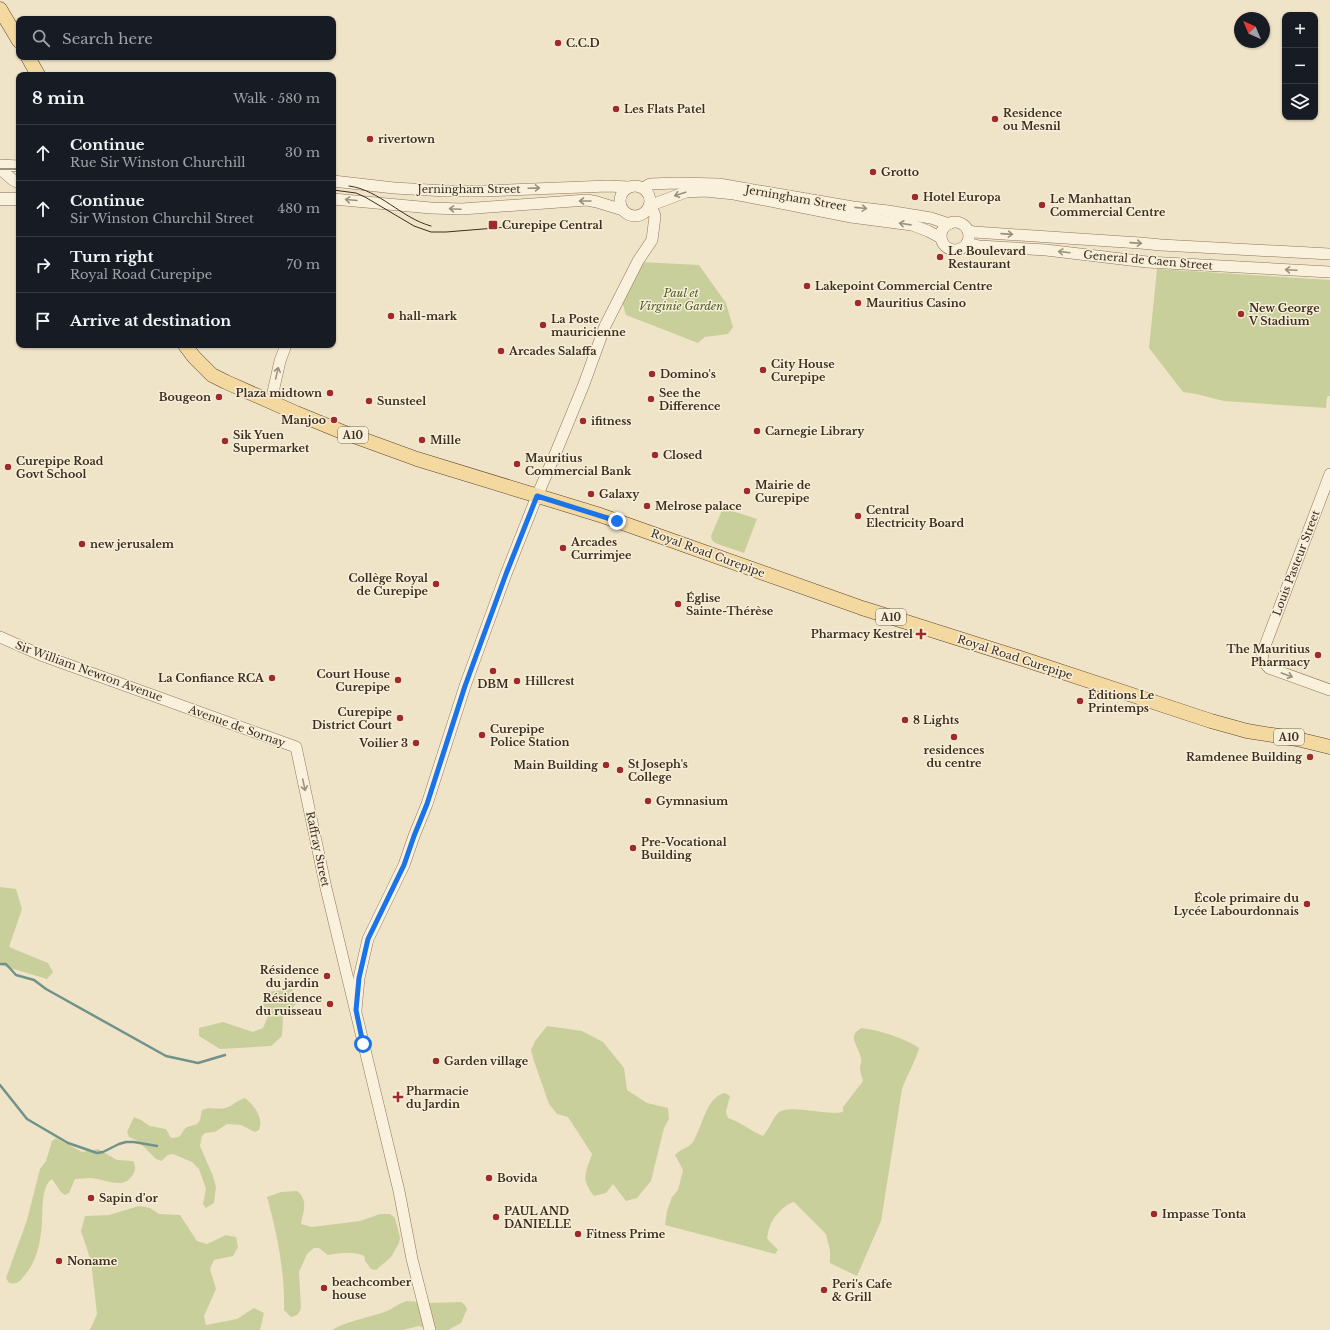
<!DOCTYPE html>
<html lang="en">
<head>
<meta charset="utf-8">
<style>
  body { margin:0; font-family:"Libre Baskerville",serif; background:#20242c; color:#f1f3f6 }
  .controls { position:absolute; right:12px; top:12px; display:grid; overflow:hidden; border-radius:8px; box-shadow:0 1px 3px #0004 }
  .controls button { width:36px; height:36px; display:grid; place-items:center; padding:0; border:0; border-bottom:1px solid #363941; background:#171b24; color:#f1f3f6; font:20px sans-serif }
  .compass { position:absolute; left:1234px; top:12px; width:36px; height:36px; border-radius:50%; background:#171b24; box-shadow:0 1px 3px #0004; rotate:316deg }
  .stop { position:absolute; width:12px; height:12px; margin:-9px; border:3px solid #1a73e8; border-radius:50%; background:#fff }
  .stop.end { background:#1a73e8; border-color:#fff; box-shadow:0 1px 4px #0008 }
  .list { margin:0; padding:0; list-style:none }
  h2 { display:flex; justify-content:space-between; align-items:center; height:52px; margin:0; padding:0 16px; font-size:17px }
  h2 small { font-size:13px; font-weight:400; color:#9ea1a6 }
  .list li { display:grid; grid-template-columns:26px 1fr auto; gap:12px; align-items:center; box-sizing:border-box; height:56px; padding:0 16px; border-top:1px solid #363941 }
  .list b { display:block; font-size:15px; white-space:nowrap }
  .list p { margin:0; font-size:13px; white-space:nowrap; color:#9ea1a6 }
  .list em { font-size:13px; font-style:normal; color:#9ea1a6 }
  .icon { flex:none; width:22px; height:22px; fill:none; stroke:currentColor; stroke-width:2; stroke-linecap:round; stroke-linejoin:round }
  .map { position:relative; flex:none; width:1330px; height:1330px; overflow:hidden }
  .search { position:absolute; background:#171b24; box-shadow:0 1px 3px #0004; left:16px; top:16px; width:320px; height:44px; display:flex; align-items:center; gap:10px; box-sizing:border-box; padding:0 14px; border-radius:8px; color:#9ea1a6; font-size:15px }
  .panel { position:absolute; background:#171b24; box-shadow:0 1px 3px #0004; left:16px; top:72px; width:320px; height:276px; border-radius:8px }
  .map>svg:first-child { display:block }
  .green { fill:#c9cf9b }
  .lines { fill:none; stroke-linecap:round; stroke-linejoin:round }
  .stream { stroke:#6f938a; stroke-width:2.5 }
  .tertiary-casing { stroke:#8d765c; stroke-width:12 }
  .secondary-casing { stroke:#6f573f; stroke-width:14 }
  .primary-casing { stroke:#5b4430; stroke-width:15 }
  .tertiary { stroke:#faf1dc; stroke-width:11 }
  .secondary { stroke:#faf1dc; stroke-width:13 }
  .primary { stroke:#f3d9a0; stroke-width:14 }
  .tram { stroke:#3d2e20; stroke-width:1 }
  .oneway { stroke:#9c907e }
  .route { stroke:#1a73e8; stroke-width:5 }
  .poi-dot { fill:#9e2a2b; stroke:#f7eed8; stroke-width:1.5 }
  .labels { text-anchor:middle; dominant-baseline:central; stroke-width:3; stroke-linejoin:round; paint-order:stroke }
  .shield { fill:#f7eed8; stroke:#756857; stroke-width:1 }
  .shield-label { font-size:10px; font-weight:bold; fill:#3d2e20 }
  .poi-label { font-size:11px; font-weight:bold; fill:#3d2e20; stroke:#f7eed8; text-anchor:start }
  .street-label { font-size:11px; fill:#3d2e20; stroke:#f7eed8 }
  .park-label { font-size:11px; font-style:italic; fill:#4d5a26; stroke:#f7eed8 }
</style>
</head>
<body>
<div class="map">
<svg width="1330" height="1330" viewBox="0 0 1330 1330">
  <rect width="100%" height="100%" fill="#f0e4c8"/>
  <g class="green">
    <polygon points="640,262 699,265 726,303 733,327 728,334 705,337 698,343 626,315 622,301"/>
    <polygon points="1157,269 1330,280 1330,396 1327,397 1326,408 1224,401 1196,394 1183,392 1149,348"/>
    <polygon points="723,508 757,519 744,553 715,543 712,540 711,536"/>
    <polygon points="0,887 16,889 22,909 9,947 48,963 53,972 47,979 0,965"/>
    <polygon points="292,989 297,1003 283,1017 282,1036 271,1046 220,1049 199,1036 199,1028 223,1022 253,1032 263,1028 269,1014 263,1005 267,992"/>
    <path d="M 547,1026 L 582,1031 L 603,1042 L 624,1068 L 627,1090 L 647,1103 L 668,1108 L 669,1119 L 664,1128 L 651,1181 L 637,1198 L 626,1201 L 613,1184 L 606,1193 L 594,1196 C 580,1178 586,1173 592,1154 L 568,1117 L 557,1114 L 549,1104 L 534,1061 L 531,1050 L 535,1041 Z"/>
    <path d="M 862,1028 C 881,1031 903,1037 919,1048 C 915,1063 907,1075 902,1089 L 881,1221 L 857,1276 L 830,1263 L 830,1251 L 826,1234 L 794,1202 C 785,1204 773,1217 770,1226 C 768,1230 768,1234 767,1238 C 770,1243 774,1245 778,1250 L 775,1254 L 665,1225 L 667,1211 L 672,1197 L 678,1190 L 683,1170 L 675,1155 C 680,1149 690,1148 694,1140 C 703,1125 706,1097 725,1093 L 730,1096 L 726,1112 L 728,1118 C 741,1122 751,1131 763,1136 C 768,1130 773,1118 778,1113 C 788,1103 828,1116 843,1112 L 843,1107 L 863,1081 C 862,1077 860,1073 860,1068 C 860,1065 862,1062 861,1059 C 860,1047 845,1036 862,1028 Z"/>
    <path d="M 245,1098 C 254,1105 264,1118 259,1130 L 255,1132 L 241,1125 L 227,1124 L 215,1132 L 205,1133 L 202,1136 L 200,1146 L 213,1176 L 216,1187 L 214,1203 L 206,1208 L 203,1204 L 206,1189 L 199,1169 L 192,1162 L 173,1154 L 168,1155 L 161,1161 L 156,1159 L 138,1141 L 129,1137 L 127,1132 L 134,1117 L 141,1120 L 150,1126 L 166,1129 L 171,1138 C 185,1137 179,1133 187,1127 C 189,1126 195,1125 197,1124 L 200,1120 L 202,1110 C 209,1106 217,1110 225,1108 C 233,1106 237,1100 245,1098 Z"/>
    <path d="M 56,1138 L 82,1152 L 98,1149 L 117,1160 L 133,1161 C 136,1167 136,1170 132,1176 C 123,1190 104,1179 91,1178 C 85,1178 80,1179 75,1179 L 69,1193 L 65,1195 L 61,1192 L 52,1179 C 39,1187 44,1219 41,1233 C 39,1248 35,1264 24,1276 C 20,1281 17,1285 9,1283 L 6,1278 L 27,1220 L 40,1169 L 46,1161 L 52,1141 Z"/>
    <path d="M 297,1191 C 309,1200 303,1212 301,1224 L 312,1227 L 360,1221 L 380,1214 L 390,1214 L 395,1218 L 400,1238 L 399,1243 L 391,1257 L 376,1270 L 371,1269 L 365,1261 L 364,1256 C 353,1251 340,1253 328,1255 L 319,1248 L 314,1248 L 307,1254 L 299,1272 L 301,1308 C 299,1314 297,1316 291,1317 L 284,1310 C 285,1272 277,1233 267,1197 L 281,1192 Z"/>
    <polygon points="139,1206 150,1208 159,1214 180,1215 197,1241 207,1244 226,1235 236,1237 238,1247 233,1256 214,1260 210,1269 216,1289 204,1316 206,1325 237,1319 254,1308 264,1313 260,1330 90,1330 97,1314 91,1261 81,1231 85,1216 109,1215"/>
    <path d="M 407,1301 L 428,1303 L 461,1302 L 465,1305 L 467,1309 L 461,1323 L 448,1330 L 430,1330 L 419,1326 L 403,1330 L 332,1330 C 349,1320 368,1318 387,1311 C 394,1308 399,1303 407,1301 Z"/>
  </g>
  <g class="lines">
    <g class="stream">
      <polyline points="0,964 6,964 16,975 34,980 46,989 166,1056 198,1063 225,1055"/>
      <polyline points="0,1085 27,1119 68,1143 97,1153 103,1152 119,1144 126,1142 134,1142 157,1146"/>
    </g>
    <defs>
      <g id="tertiary">
        <polyline points="0,165 19,166"/>
        <polyline points="0,169 13,180 19,183"/>
        <polyline points="333,181 394,188 446,191 484,191 608,186 628,187"/>
        <circle cx="635" cy="201" r="15"/>
        <polyline points="643,188 650,184 677,183 719,184 853,207 888,211 931,218 949,224"/>
        <polyline points="333,199 431,208 462,209 587,200 597,202 623,210"/>
        <circle cx="955" cy="236" r="14"/>
        <polyline points="968,231 974,232 1140,243 1161,245 1330,254"/>
        <polyline points="967,243 979,246 1046,250 1147,262 1330,272"/>
        <polyline points="271,401 280,361 286,345"/>
        <polyline points="1330,474 1263,651 1262,660 1269,668 1330,690"/>
        <polyline points="0,637 41,655 296,747 326,888 399,1191 412,1259 430,1330"/>
        <polyline points="356,1010 359,978 368,939 404,865 414,836 427,804 465,686 506,574 537,496 554,457 584,384 605,326 638,261 652,240 655,216 654,213 649,206 686,192 705,191 734,194 851,217 912,225 928,231 941,238"/>
      </g>
      <polyline id="secondary" points="0,199 19,199"/>
      <g id="primary">
        <polyline points="0,9 19,41"/>
        <polyline points="28,57 38,75"/>
        <polyline points="185,345 194,357 212,375 226,382 296,413 340,431 417,459 600,515 862,608 1020,658 1211,721 1247,731 1297,739 1330,747"/>
      </g>
    </defs>
    <use href="#tertiary" class="tertiary-casing"/>
    <use href="#secondary" class="secondary-casing"/>
    <use href="#primary" class="primary-casing"/>
    <use href="#tertiary" class="tertiary"/>
    <use href="#secondary" class="secondary"/>
    <use href="#primary" class="primary"/>
    <g class="tram">
      <polyline points="0,169 19,169"/>
      <path d="M 349,186 C 380,190 401,218 431,226"/>
      <polyline points="333,190 356,193 365,197 414,226 431,232 446,232 532,225"/>
    </g>
  </g>
  <defs><path id="oneway-shaft" d="M-6 0H5M1.5-3L5.5 0L1.5 3" fill="none" stroke-width="1.6" stroke-linecap="round" stroke-linejoin="round"/></defs>
  <g class="oneway">
    <use href="#oneway-shaft" transform="translate(534 188) rotate(-2)"/>
    <use href="#oneway-shaft" transform="translate(680 194) rotate(162)"/>
    <use href="#oneway-shaft" transform="translate(351 200) rotate(-175)"/>
    <use href="#oneway-shaft" transform="translate(585 201) rotate(-180)"/>
    <use href="#oneway-shaft" transform="translate(861 208) rotate(6)"/>
    <use href="#oneway-shaft" transform="translate(455 209) rotate(-177)"/>
    <use href="#oneway-shaft" transform="translate(905 224) rotate(-172)"/>
    <use href="#oneway-shaft" transform="translate(1007 234) rotate(4)"/>
    <use href="#oneway-shaft" transform="translate(1136 243) rotate(4)"/>
    <use href="#oneway-shaft" transform="translate(1064 252) rotate(-173)"/>
    <use href="#oneway-shaft" transform="translate(1291 270) rotate(-177)"/>
    <use href="#oneway-shaft" transform="translate(277 373) rotate(-77)"/>
    <use href="#oneway-shaft" transform="translate(1287 675) rotate(20)"/>
    <use href="#oneway-shaft" transform="translate(304 785) rotate(78)"/>
  </g>
  <g class="lines">
    <polyline class="route" points="363,1044 356,1010 359,978 368,939 404,865 414,836 427,804 465,686 506,574 537,496 617,521"/>
  </g>
  <g class="poi-dot">
    <circle cx="558" cy="43" r="4"/>
    <circle cx="616" cy="109" r="4"/>
    <circle cx="995" cy="119" r="4"/>
    <circle cx="370" cy="139" r="4"/>
    <circle cx="873" cy="172" r="4"/>
    <circle cx="915" cy="197" r="4"/>
    <circle cx="1042" cy="205" r="4"/>
    <rect x="488" y="220" width="10" height="10" rx="2"/>
    <circle cx="940" cy="257" r="4"/>
    <circle cx="807" cy="286" r="4"/>
    <circle cx="858" cy="303" r="4"/>
    <circle cx="1241" cy="314" r="4"/>
    <circle cx="391" cy="316" r="4"/>
    <circle cx="543" cy="325" r="4"/>
    <circle cx="501" cy="351" r="4"/>
    <circle cx="763" cy="370" r="4"/>
    <circle cx="652" cy="374" r="4"/>
    <circle cx="330" cy="393" r="4"/>
    <circle cx="219" cy="397" r="4"/>
    <circle cx="651" cy="399" r="4"/>
    <circle cx="369" cy="401" r="4"/>
    <circle cx="334" cy="420" r="4"/>
    <circle cx="583" cy="421" r="4"/>
    <circle cx="757" cy="431" r="4"/>
    <circle cx="422" cy="440" r="4"/>
    <circle cx="225" cy="441" r="4"/>
    <circle cx="655" cy="455" r="4"/>
    <circle cx="517" cy="464" r="4"/>
    <circle cx="8" cy="467" r="4"/>
    <circle cx="747" cy="491" r="4"/>
    <circle cx="591" cy="494" r="4"/>
    <circle cx="647" cy="506" r="4"/>
    <circle cx="858" cy="516" r="4"/>
    <circle cx="82" cy="544" r="4"/>
    <circle cx="563" cy="548" r="4"/>
    <circle cx="436" cy="584" r="4"/>
    <circle cx="678" cy="604" r="4"/>
    <path d="M919 628h4v4h4v4h-4v4h-4v-4h-4v-4h4z"/>
    <circle cx="1318" cy="655" r="4"/>
    <circle cx="493" cy="671" r="4"/>
    <circle cx="272" cy="678" r="4"/>
    <circle cx="398" cy="680" r="4"/>
    <circle cx="517" cy="681" r="4"/>
    <circle cx="1080" cy="701" r="4"/>
    <circle cx="400" cy="718" r="4"/>
    <circle cx="905" cy="720" r="4"/>
    <circle cx="482" cy="735" r="4"/>
    <circle cx="954" cy="737" r="4"/>
    <circle cx="416" cy="743" r="4"/>
    <circle cx="1310" cy="757" r="4"/>
    <circle cx="606" cy="765" r="4"/>
    <circle cx="620" cy="770" r="4"/>
    <circle cx="648" cy="801" r="4"/>
    <circle cx="633" cy="848" r="4"/>
    <circle cx="1307" cy="904" r="4"/>
    <circle cx="327" cy="976" r="4"/>
    <circle cx="330" cy="1004" r="4"/>
    <circle cx="436" cy="1061" r="4"/>
    <path d="M396 1091h4v4h4v4h-4v4h-4v-4h-4v-4h4z"/>
    <circle cx="489" cy="1178" r="4"/>
    <circle cx="91" cy="1198" r="4"/>
    <circle cx="1154" cy="1214" r="4"/>
    <circle cx="496" cy="1217" r="4"/>
    <circle cx="578" cy="1234" r="4"/>
    <circle cx="59" cy="1261" r="4"/>
    <circle cx="324" cy="1288" r="4"/>
    <circle cx="824" cy="1290" r="4"/>
  </g>
  <g class="labels">
    <g class="shield">
      <rect x="338" y="427" width="30" height="16" rx="3"/>
      <rect x="876" y="609" width="30" height="16" rx="3"/>
      <rect x="1274" y="729" width="30" height="16" rx="3"/>
    </g>
    <g class="shield-label">
      <text x="353" y="435">A10</text>
      <text x="891" y="617">A10</text>
      <text x="1289" y="737">A10</text>
    </g>
    <g class="poi-label">
      <text x="566" y="43">C.C.D</text>
      <text x="624" y="109">Les Flats Patel</text>
      <text x="1003" y="113">Residence<tspan x="1003" dy="13">ou Mesnil</tspan></text>
      <text x="378" y="139">rivertown</text>
      <text x="881" y="172">Grotto</text>
      <text x="923" y="197">Hotel Europa</text>
      <text x="1050" y="199">Le Manhattan<tspan x="1050" dy="13">Commercial Centre</tspan></text>
      <text x="502" y="225">Curepipe Central</text>
      <text x="948" y="251">Le Boulevard<tspan x="948" dy="13">Restaurant</tspan></text>
      <text x="815" y="286">Lakepoint Commercial Centre</text>
      <text x="866" y="303">Mauritius Casino</text>
      <text x="1249" y="308">New George<tspan x="1249" dy="13">V Stadium</tspan></text>
      <text x="399" y="316">hall-mark</text>
      <text x="551" y="319">La Poste<tspan x="551" dy="13">mauricienne</tspan></text>
      <text x="509" y="351">Arcades Salaffa</text>
      <text x="771" y="364">City House<tspan x="771" dy="13">Curepipe</tspan></text>
      <text x="660" y="374">Domino's</text>
      <text x="322" y="393" text-anchor="end">Plaza midtown</text>
      <text x="659" y="393">See the<tspan x="659" dy="13">Difference</tspan></text>
      <text x="211" y="397" text-anchor="end">Bougeon</text>
      <text x="377" y="401">Sunsteel</text>
      <text x="326" y="420" text-anchor="end">Manjoo</text>
      <text x="591" y="421">ifitness</text>
      <text x="765" y="431">Carnegie Library</text>
      <text x="233" y="435">Sik Yuen<tspan x="233" dy="13">Supermarket</tspan></text>
      <text x="430" y="440">Mille</text>
      <text x="663" y="455">Closed</text>
      <text x="525" y="458">Mauritius<tspan x="525" dy="13">Commercial Bank</tspan></text>
      <text x="16" y="461">Curepipe Road<tspan x="16" dy="13">Govt School</tspan></text>
      <text x="755" y="485">Mairie de<tspan x="755" dy="13">Curepipe</tspan></text>
      <text x="599" y="494">Galaxy</text>
      <text x="655" y="506">Melrose palace</text>
      <text x="866" y="510">Central<tspan x="866" dy="13">Electricity Board</tspan></text>
      <text x="571" y="542">Arcades<tspan x="571" dy="13">Currimjee</tspan></text>
      <text x="90" y="544">new jerusalem</text>
      <text x="428" y="578" text-anchor="end">Collège Royal<tspan x="428" dy="13">de Curepipe</tspan></text>
      <text x="686" y="598">Église<tspan x="686" dy="13">Sainte-Thérèse</tspan></text>
      <text x="913" y="634" text-anchor="end">Pharmacy Kestrel</text>
      <text x="1310" y="649" text-anchor="end">The Mauritius<tspan x="1310" dy="13">Pharmacy</tspan></text>
      <text x="390" y="674" text-anchor="end">Court House<tspan x="390" dy="13">Curepipe</tspan></text>
      <text x="264" y="678" text-anchor="end">La Confiance RCA</text>
      <text x="525" y="681">Hillcrest</text>
      <text x="493" y="684" text-anchor="middle">DBM</text>
      <text x="1088" y="695">Éditions Le<tspan x="1088" dy="13">Printemps</tspan></text>
      <text x="392" y="712" text-anchor="end">Curepipe<tspan x="392" dy="13">District Court</tspan></text>
      <text x="913" y="720">8 Lights</text>
      <text x="490" y="729">Curepipe<tspan x="490" dy="13">Police Station</tspan></text>
      <text x="408" y="743" text-anchor="end">Voilier 3</text>
      <text x="954" y="750" text-anchor="middle">residences<tspan x="954" dy="13">du centre</tspan></text>
      <text x="1302" y="757" text-anchor="end">Ramdenee Building</text>
      <text x="628" y="764">St Joseph's<tspan x="628" dy="13">College</tspan></text>
      <text x="598" y="765" text-anchor="end">Main Building</text>
      <text x="656" y="801">Gymnasium</text>
      <text x="641" y="842">Pre-Vocational<tspan x="641" dy="13">Building</tspan></text>
      <text x="1299" y="898" text-anchor="end">École primaire du<tspan x="1299" dy="13">Lycée Labourdonnais</tspan></text>
      <text x="319" y="970" text-anchor="end">Résidence<tspan x="319" dy="13">du jardin</tspan></text>
      <text x="322" y="998" text-anchor="end">Résidence<tspan x="322" dy="13">du ruisseau</tspan></text>
      <text x="444" y="1061">Garden village</text>
      <text x="406" y="1091">Pharmacie<tspan x="406" dy="13">du Jardin</tspan></text>
      <text x="497" y="1178">Bovida</text>
      <text x="99" y="1198">Sapin d’or</text>
      <text x="504" y="1211">PAUL AND<tspan x="504" dy="13">DANIELLE</tspan></text>
      <text x="1162" y="1214">Impasse Tonta</text>
      <text x="586" y="1234">Fitness Prime</text>
      <text x="67" y="1261">Noname</text>
      <text x="332" y="1282">beachcomber<tspan x="332" dy="13">house</tspan></text>
      <text x="832" y="1284">Peri's Cafe<tspan x="832" dy="13">&amp; Grill</tspan></text>
    </g>
    <g class="street-label">
      <text x="469" y="189">Jerningham Street</text>
      <text transform="translate(796 198) rotate(10)">Jerningham Street</text>
      <text transform="translate(1148 260) rotate(5)">General de Caen Street</text>
      <text transform="translate(708 553) rotate(20)">Royal Road Curepipe</text>
      <text transform="translate(1296 563) rotate(-69)">Louis Pasteur Street</text>
      <text transform="translate(1015 657) rotate(18)">Royal Road Curepipe</text>
      <text transform="translate(89 671) rotate(20)">Sir William Newton Avenue</text>
      <text transform="translate(237 726) rotate(20)">Avenue de Sornay</text>
      <text transform="translate(318 849) rotate(78)">Raffray Street</text>
    </g>
    <g class="park-label">
      <text x="681" y="293">Paul et<tspan x="681" dy="13">Virginie Garden</tspan></text>
    </g>
  </g>
</svg>
<div class="controls">
<button>+</button>
<button>−</button>
<button><svg class="icon" aria-label="layers" viewBox="0 0 24 24"><path d="M12 4l9 5-9 5-9-5zM3 14l9 5 9-5"/></svg></button>
</div>
<svg class="compass" viewBox="-18 -18 36 36"><path d="M0-13l5 13h-10z" fill="#e53935"/><path d="M0 13l5-13h-10z" fill="#9ea1a6"/></svg>
<div class="stop" style="left:363px;top:1044px"></div>
<div class="stop end" style="left:617px;top:521px"></div>
<div class="search"><svg class="icon" aria-label="search" viewBox="0 0 24 24"><circle cx="10" cy="10" r="6"/><path d="M15 15l6 6"/></svg>Search here</div>
<section class="panel">
<h2>8 min<small>Walk · 580 m</small></h2>
<ul class="list">
<li><svg class="icon" aria-label="ahead" viewBox="0 0 24 24"><path d="M12 20V5M6 11l6-6 6 6"/></svg><div><b>Continue</b><p>Rue Sir Winston Churchill</p></div><em>30 m</em></li>
<li><svg class="icon" aria-label="ahead" viewBox="0 0 24 24"><path d="M12 20V5M6 11l6-6 6 6"/></svg><div><b>Continue</b><p>Sir Winston Churchil Street</p></div><em>480 m</em></li>
<li><svg class="icon" aria-label="right" viewBox="0 0 24 24"><path d="M7 20v-9h11M14 6l5 5-5 5"/></svg><div><b>Turn right</b><p>Royal Road Curepipe</p></div><em>70 m</em></li>
<li><svg class="icon" aria-label="arrive" viewBox="0 0 24 24"><path d="M6 21V4h12l-3 4 3 4H6"/></svg><div><b>Arrive at destination</b></div></li>
</ul>
</section>
</div>
</body>
</html>
